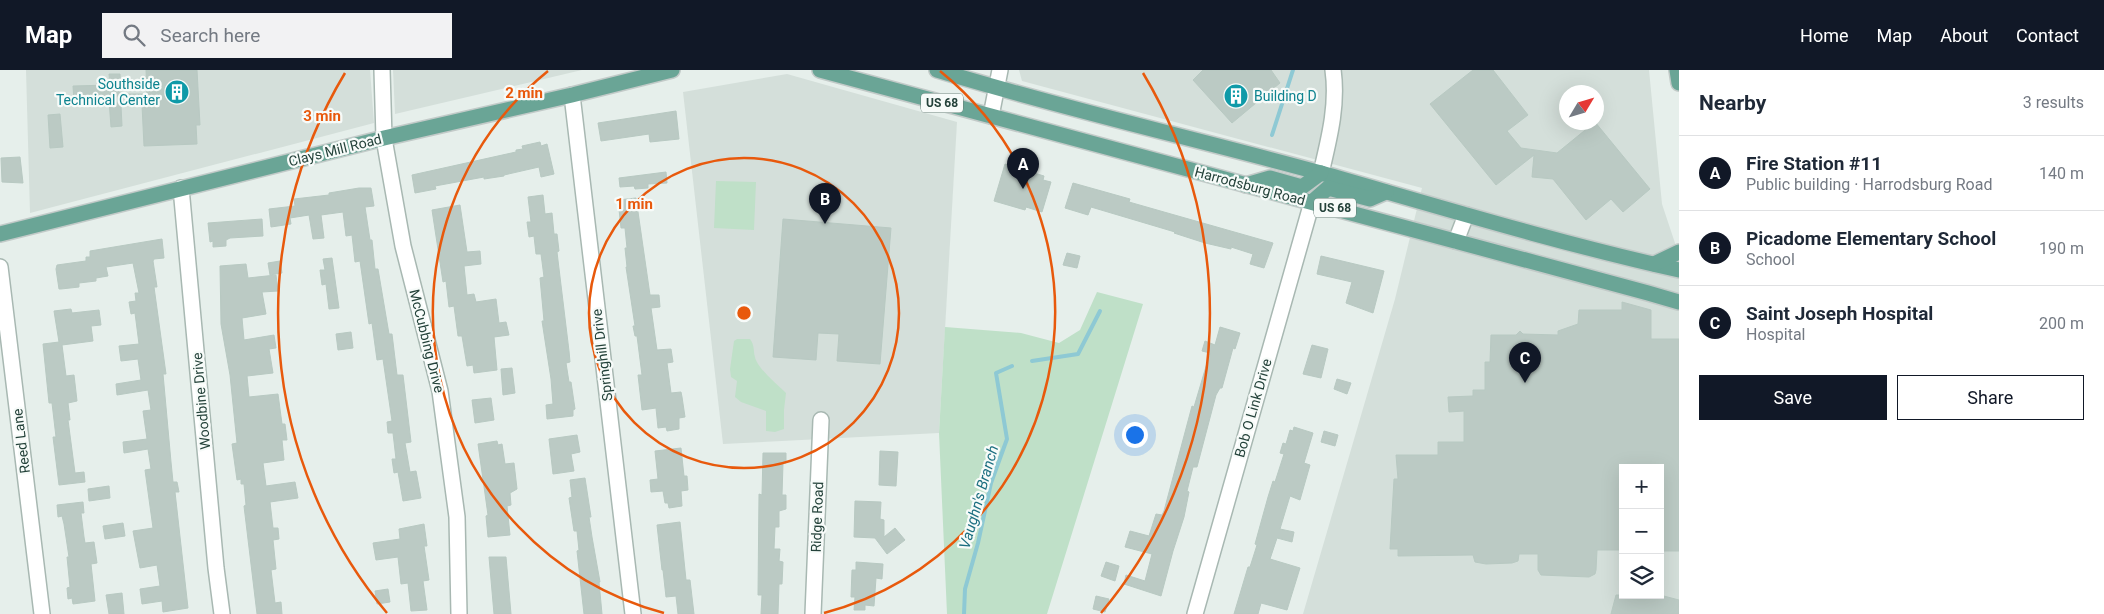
<!DOCTYPE html>
<html lang="en">
<head>
<meta charset="utf-8">
<style>
  body { margin:0; font-family:Roboto,sans-serif; background:#f2f2f3; color:#1f2937 }
  .controls { position:absolute; right:15px; bottom:15px; display:grid; overflow:hidden; border-radius:0px; box-shadow:0 5px 20px #0002 }
  .controls button { width:45px; height:45px; display:grid; place-items:center; padding:0; border:0; border-bottom:1px solid #e0e1e3; background:#fff; color:#1f2937; font:25px sans-serif }
  .compass { position:absolute; left:1559px; top:15px; width:45px; height:45px; border-radius:50%; background:#fff; box-shadow:0 5px 20px #0002; rotate:52deg }
  .you { position:absolute; left:1134px; top:364px; width:18px; height:18px; margin:-12px; border:4px solid #fff; border-radius:50%; background:#1a73e8; box-shadow:0 0 0 8px #1a73e833 }
  .badge { display:grid; place-items:center; width:32px; height:32px; border-radius:50%; background:#111827; color:#fff; font-size:16px; font-weight:700 }
  .pin { position:absolute; translate:-50% -41px; filter:drop-shadow(0 1px 2px #0008) }
  .pin::after { content:''; position:absolute; top:26px; width:18px; height:15px; background:inherit; clip-path:polygon(0 0,100% 0,50% 100%) }
  .list { margin:0; padding:0; list-style:none }
  h2 { display:flex; justify-content:space-between; align-items:center; height:65px; margin:0; padding:0 20px; font-size:21px }
  h2 small { font-size:16px; font-weight:400; color:#747a83 }
  .list li { display:grid; grid-template-columns:32px 1fr auto; gap:15px; align-items:center; box-sizing:border-box; height:75px; padding:0 20px; border-top:1px solid #e0e1e3 }
  .list b { display:block; font-size:19px; white-space:nowrap }
  .list p { margin:0; font-size:16px; white-space:nowrap; color:#747a83 }
  .list em { font-size:16px; font-style:normal; color:#747a83 }
  .actions { display:flex; gap:10px; padding:15px 20px }
  .actions a { flex:1; padding:11px 0; border:1px solid #111827; border-radius:0px; text-align:center; font-size:18px; color:#111827 }
  .actions .main { background:#111827; color:#fff }
  .icon { flex:none; width:28px; height:28px; fill:none; stroke:currentColor; stroke-width:2; stroke-linecap:round; stroke-linejoin:round }
  .map { position:relative; flex:none; width:1679px; height:544px; overflow:hidden }
  header { display:flex; align-items:center; gap:30px; box-sizing:border-box; height:70px; padding:0 25px; background:#111827; color:#fff }
  header strong { font-size:24px }
  nav { display:flex; gap:28px; margin-inline-start:auto; font-size:18px }
  .search { width:350px; height:45px; background:#f2f2f3; display:flex; align-items:center; gap:12px; box-sizing:border-box; padding:0 18px; border-radius:0px; color:#747a83; font-size:19px }
  main { display:flex }
  aside { flex:1; background:#fff }
  .map>svg:first-child { display:block }
  .built { fill:#d4dfda; fill-rule:evenodd }
  .green { fill:#bfe0c8 }
  .lines { fill:none; stroke-linecap:round; stroke-linejoin:round }
  .stream { stroke:#8ec9d4; stroke-width:4 }
  .building { fill:#bbcac4; stroke:#b8c9c2 }
  .minor-casing { stroke:#a8b8b2; stroke-width:18 }
  .major-casing { stroke:#c2cac8; stroke-width:18 }
  .minor { stroke:#fff; stroke-width:15 }
  .major { stroke:#6aa596; stroke-width:15 }
  .ring { fill:none; stroke:#e8590c; stroke-width:2.5 }
  .labels { text-anchor:middle; dominant-baseline:central; stroke-width:4.5; stroke-linejoin:round; paint-order:stroke }
  .shield { fill:#f7fbf9; stroke:#637a73; stroke-width:1 }
  .shield-label { font-size:12px; font-weight:bold; fill:#24423a }
  .culture-label { font-size:14px; fill:#0d838f; stroke:#f7fbf9; text-anchor:end }
  .street-label { font-size:14px; fill:#24423a; stroke:#f7fbf9 }
  .water-label { font-size:15px; font-style:italic; fill:#1c6f80; stroke:#f7fbf9 }
  .centre { fill:#e8590c; stroke:#f7fbf9; stroke-width:2.5 }
  .ring-label { font-size:15px; text-anchor:middle; font-weight:bold; fill:#e8590c; stroke:#f7fbf9; stroke-width:4.5; stroke-linejoin:round; paint-order:stroke }
</style>
</head>
<body>
<header>
<strong>Map</strong>
<div class="search"><svg class="icon" aria-label="search" viewBox="0 0 24 24"><circle cx="10" cy="10" r="6"/><path d="M15 15l6 6"/></svg>Search here</div>
<nav><a>Home</a><a>Map</a><a>About</a><a>Contact</a></nav>
</header>
<main>
<div class="map">
<svg width="1679" height="544" viewBox="0 0 1679 544">
  <rect width="100%" height="100%" fill="#e6efeb"/>
  <g class="built">
    <polygon points="26,0 370,0 374,53 30,143"/>
    <polygon points="393,0 582,0 395,44"/>
    <path d="M 1019,0 L 1649,0 L 1662,134 L 1679,185 L 1679,544 L 1303,544 L 1395,229 L 1422,118 L 1022,11 ZM 1566,22 L 1596,22 L 1596,52 L 1566,52 ZM 1623,398 L 1660,398 L 1660,525 L 1623,525 Z"/>
    <polygon points="787,4 957,52 939,363 723,374 683,22"/>
  </g>
  <g class="green">
    <polygon points="716,111 756,112 754,160 714,158"/>
    <polygon points="1097,222 1143,234 1047,544 947,544 939,363 945,257 1021,263 1059,273 1080,260"/>
    <path d="M 737,269 L 750,269 C 755,276 753,280 755,287 C 757,298 778,315 786,323 L 784,340 L 784,359 L 775,362 L 766,361 L 766,341 L 741,332 L 735,327 L 737,311 L 731,307 L 730,299 L 734,271 Z"/>
  </g>
  <g class="lines">
    <g class="stream">
      <polyline points="1272,65 1293,0"/>
      <polyline points="1032,291 1078,284 1100,241"/>
      <polyline points="964,544 965,519 978,473 991,413 1007,369 996,303 1012,296"/>
    </g>
  </g>
  <g class="building">
    <polygon points="146,0 197,0 200,55 196,55 197,74 144,76 142,35 121,36 122,56 111,57 109,30 74,31 73,16 110,15 109,4 120,4 121,24 147,24"/>
    <polygon points="1203,0 1271,0 1280,13 1232,53 1193,10"/>
    <polygon points="1473,0 1493,0 1528,45 1507,61 1521,78 1557,83 1595,52 1650,119 1623,142 1611,129 1586,150 1553,109 1532,107 1534,85 1496,115 1430,34"/>
    <polygon points="676,41 679,69 650,72 649,64 601,71 598,53"/>
    <polygon points="60,44 63,77 50,78 48,45"/>
    <polygon points="540,72 541,76 547,74 554,104 541,107 539,97 504,105 504,106 484,109 484,107 435,116 436,119 415,123 412,105 516,82 516,80 523,79 522,76"/>
    <polygon points="20,87 23,113 2,112 1,88"/>
    <polygon points="1005,94 1044,106 1043,110 1051,112 1042,142 1026,137 1025,140 994,131"/>
    <polygon points="666,102 667,113 648,114 648,118 635,119 634,116 620,117 619,108"/>
    <polygon points="1073,113 1130,129 1129,132 1164,142 1273,173 1264,198 1250,194 1253,184 1231,177 1231,179 1205,173 1174,163 1175,162 1091,137 1088,145 1065,138"/>
    <polygon points="359,118 371,118 374,136 365,137 370,170 372,170 375,199 378,199 389,264 392,264 397,305 403,305 411,372 405,373 410,402 416,401 421,428 403,431 398,402 394,403 392,389 396,389 393,363 388,363 387,352 392,351 383,289 377,290 372,253 369,254 360,191 355,192 352,165 346,166 343,142 321,145 324,168 313,169 309,145 290,148 291,154 271,157 269,139 295,136 294,129 329,125 329,123"/>
    <polygon points="543,125 545,144 552,143 554,164 557,164 559,181 557,182 569,281 570,292 566,293 569,312 571,312 575,339 573,340 573,346 547,349 546,335 553,334 551,309 542,251 544,251 540,208 544,207 541,184 536,184 534,166 529,167 527,152 531,152 528,127"/>
    <polygon points="636,128 650,225 659,225 660,237 651,238 657,280 671,279 673,292 667,293 671,323 681,322 682,327 685,347 679,348 679,359 667,361 666,357 658,358 656,338 642,340 638,305 642,305 637,266 635,266 633,256 635,256 626,197 627,197 625,178 627,178 625,158 621,158 618,130"/>
    <polygon points="460,135 467,182 480,181 481,194 464,196 467,225 474,224 476,232 496,229 499,253 506,252 509,265 494,267 497,300 474,303 473,295 467,296 462,266 458,266 454,236 449,237 446,211 443,212 432,140"/>
    <polygon points="262,149 263,166 230,168 226,170 226,176 213,177 213,171 210,172 208,153"/>
    <polygon points="783,149 891,158 880,294 837,291 839,264 818,263 816,290 773,287"/>
    <polygon points="162,169 164,188 154,189 153,191 157,217 154,217 166,304 163,304 171,392 173,412 177,412 179,422 175,422 188,538 163,542 162,531 142,534 140,519 160,516 157,495 140,498 133,461 153,458 145,400 151,399 148,379 124,383 123,372 147,369 143,341 151,340 148,320 117,325 116,314 141,310 138,289 121,291 119,276 139,274 135,243 131,244 129,232 136,231 135,223 139,223 133,193 106,197 108,206 96,208 96,211 79,213 79,217 61,219 59,219 56,199 57,195 86,191 86,187 90,187 90,181"/>
    <polygon points="1067,183 1080,186 1077,198 1063,195"/>
    <polygon points="1321,186 1384,201 1373,243 1346,233 1352,212 1317,204"/>
    <polygon points="332,188 339,238 329,239 326,214 322,215 320,200 325,200 323,189"/>
    <polygon points="280,191 282,203 270,205 268,193"/>
    <polygon points="246,194 248,208 276,205 278,221 262,222 266,244 242,248 244,270 274,265 276,278 269,279 273,303 247,306 249,327 278,324 282,354 285,354 287,370 282,370 284,390 263,393 266,416 295,412 298,428 270,432 273,458 278,458 279,469 273,470 276,499 271,500 275,533 281,532 282,544 257,544 244,436 246,435 244,414 241,414 241,409 237,410 232,374 237,373 230,305 221,254 220,196"/>
    <polygon points="1622,232 1651,240 1651,269 1679,269 1679,481 1660,481 1660,398 1623,398 1623,480 1597,480 1596,500 1595,504 1589,507 1541,505 1538,500 1538,484 1519,484 1518,491 1512,493 1486,494 1475,492 1473,485 1398,486 1398,479 1390,479 1394,409 1398,409 1396,385 1438,385 1438,372 1464,372 1464,341 1449,342 1448,327 1473,326 1473,320 1485,320 1485,292 1490,292 1491,265 1516,265 1520,261 1523,264 1558,265 1558,261 1578,254 1579,240 1622,240"/>
    <polygon points="71,239 72,243 99,240 101,255 91,256 93,271 62,275 66,306 74,305 77,331 68,333 70,350 68,350 75,403 84,402 85,412 59,415 53,367 56,367 52,333 49,333 43,274 59,272 54,241"/>
    <polygon points="1220,257 1240,263 1235,279 1233,278 1222,318 1220,318 1216,325 1197,397 1193,397 1187,421 1189,422 1184,447 1173,481 1161,526 1124,514 1126,505 1145,511 1152,484 1125,477 1130,461 1149,466 1156,444 1162,445 1164,441 1192,336 1194,337 1210,283 1202,281 1205,271 1215,275"/>
    <polygon points="351,262 353,278 338,280 336,264"/>
    <polygon points="1312,275 1328,279 1321,308 1303,304"/>
    <polygon points="512,298 515,323 503,325 501,299"/>
    <polygon points="1337,309 1351,313 1347,324 1334,319"/>
    <polygon points="491,328 494,350 475,353 472,330"/>
    <polygon points="1294,357 1313,363 1304,393 1310,395 1300,430 1290,426 1280,459 1294,462 1292,472 1277,468 1270,489 1300,498 1287,540 1261,533 1258,544 1234,544 1248,497 1250,497 1257,475 1255,474 1268,427 1273,411 1275,412 1284,384 1280,383 1283,373 1286,374 1290,360 1293,361"/>
    <polygon points="1324,361 1338,365 1335,376 1321,372"/>
    <polygon points="577,365 580,382 571,384 574,401 553,404 549,369"/>
    <polygon points="497,371 498,375 502,374 505,394 514,393 517,419 510,423 511,435 507,436 510,465 488,467 486,446 488,445 478,374"/>
    <polygon points="681,378 684,406 687,406 688,420 681,421 682,436 669,438 668,433 665,433 663,421 651,422 650,410 658,409 655,381"/>
    <polygon points="880,381 898,382 896,416 879,415"/>
    <polygon points="763,383 786,383 786,393 783,393 782,425 786,425 786,439 779,441 779,457 775,457 774,479 780,479 779,491 783,492 782,514 779,514 778,544 761,544 762,525 758,525 759,424 762,425"/>
    <polygon points="585,408 591,447 589,447 592,467 600,512 599,512 602,544 584,544 577,481 579,480 577,461 574,461 569,428 572,427 570,410"/>
    <polygon points="109,416 110,428 89,431 88,419"/>
    <polygon points="855,431 881,432 880,449 884,450 884,467 895,458 905,470 887,484 875,468 854,467"/>
    <polygon points="83,432 84,443 81,443 84,467 85,473 94,472 97,493 91,494 95,531 73,534 72,528 68,529 67,518 70,517 67,487 69,487 64,454 62,446 58,447 57,435"/>
    <polygon points="680,452 686,510 690,510 694,544 678,544 676,526 666,527 663,500 662,500 657,455"/>
    <polygon points="123,453 125,466 105,469 103,456"/>
    <polygon points="424,454 427,476 424,476 429,510 423,511 427,540 411,541 408,513 401,514 398,487 376,490 373,473 400,469 399,459"/>
    <polygon points="489,487 506,487 511,544 494,544"/>
    <polygon points="856,492 883,494 882,509 876,508 874,536 865,535 865,540 854,540 855,527 851,527 852,500 856,500"/>
    <polygon points="1106,492 1119,496 1115,511 1101,506"/>
    <polygon points="388,519 390,532 377,534 375,521"/>
    <polygon points="122,523 124,544 109,544 106,525"/>
    <polygon points="1616,525 1660,525 1679,530 1679,544 1611,544"/>
    <polygon points="1096,526 1109,529 1105,542 1093,539"/>
  </g>
  <g class="lines">
    <defs>
      <g id="minor">
        <polyline points="382,0 384,68 386,80 403,176 440,321 457,447 459,544"/>
        <polyline points="572,25 633,544"/>
        <polyline points="991,46 1000,0"/>
        <path d="M 1321,103 C 1329,69 1338,35 1333,0"/>
        <polyline points="181,118 216,498 222,544"/>
        <polyline points="1456,171 1466,145"/>
        <polyline points="0,197 42,544"/>
        <polyline points="813,544 821,350"/>
        <polyline points="1195,544 1312,132"/>
      </g>
      <g id="major">
        <polyline points="820,0 1648,223 1679,232"/>
        <path d="M 937,0 C 1064,39 1193,68 1321,103 C 1440,137 1558,173 1679,200"/>
        <polyline points="1677,0 1679,13"/>
        <polyline points="1246,115 1270,108 1302,117 1321,103"/>
        <polyline points="1312,132 1328,118 1370,129 1386,122"/>
        <polyline points="0,164 384,68 572,25 672,0"/>
        <polyline points="1654,194 1679,182"/>
      </g>
    </defs>
    <use href="#minor" class="minor-casing"/>
    <use href="#major" class="major-casing"/>
    <use href="#minor" class="minor"/>
    <use href="#major" class="major"/>
  </g>
  <g class="ring">
    <circle cx="744" cy="243" r="155"/>
    <path d="M664 543A311 311 0 0 1 548 1M940 1A311 311 0 0 1 824 543"/>
    <path d="M387 543A466 466 0 0 1 345 3M1143 3A466 466 0 0 1 1101 543"/>
  </g>
  <defs>
    <symbol id="building-disc" viewBox="-11 -11 22 22"><circle r="9.5" fill="#0f9aa8" stroke="#f7fbf9"/><path d="M-4-6H4V6H1V3H-1V6H-4ZM-2.5-4.3h1.7v1.8h-1.7ZM.8-4.3h1.7v1.8H.8ZM-2.5-1h1.7V.8h-1.7ZM.8-1h1.7V.8H.8Z" fill="#fff"/></symbol>
  </defs>
  <g fill-rule="evenodd">
    <use href="#building-disc" x="163" y="8" width="28" height="28"/>
    <use href="#building-disc" x="1222" y="12" width="28" height="28"/>
  </g>
  <g class="labels">
    <g class="shield">
      <rect x="921" y="23.5" width="42" height="19" rx="4"/>
      <rect x="1314" y="128.5" width="42" height="19" rx="4"/>
    </g>
    <g class="shield-label">
      <text x="942" y="33">US 68</text>
      <text x="1335" y="138">US 68</text>
    </g>
    <g class="culture-label">
      <text x="160" y="14">Southside<tspan x="160" dy="16">Technical Center</tspan></text>
      <text x="1254" y="26" text-anchor="start">Building D</text>
    </g>
    <g class="street-label">
      <text transform="translate(335 80) rotate(-14)">Clays Mill Road</text>
      <text transform="translate(1250 116) rotate(15)">Harrodsburg Road</text>
      <text transform="translate(427 271) rotate(76)">McCubbing Drive</text>
      <text transform="translate(602 285) rotate(-97)">Springhill Drive</text>
      <text transform="translate(201 331) rotate(-95)">Woodbine Drive</text>
      <text transform="translate(1253 338) rotate(-74)">Bob O Link Drive</text>
      <text transform="translate(21 371) rotate(-97)">Reed Lane</text>
      <text transform="translate(817 447) rotate(-88)">Ridge Road</text>
    </g>
    <g class="water-label">
      <text transform="translate(979 427) rotate(-74)">Vaughn's Branch</text>
    </g>
  </g>
  <circle cx="744" cy="243" r="8" class="centre"/>
  <g class="ring-label">
    <text x="524" y="28">2 min</text>
    <text x="322" y="51">3 min</text>
    <text x="634" y="139">1 min</text>
  </g>
</svg>
<div class="controls">
<button>+</button>
<button>−</button>
<button><svg class="icon" aria-label="layers" viewBox="0 0 24 24"><path d="M12 4l9 5-9 5-9-5zM3 14l9 5 9-5"/></svg></button>
</div>
<svg class="compass" viewBox="-18 -18 36 36"><path d="M0-13l5 13h-10z" fill="#e53935"/><path d="M0 13l5-13h-10z" fill="#747a83"/></svg>
<div class="you"></div>
<div class="pin badge" style="left:1023px;top:119px">A</div>
<div class="pin badge" style="left:825px;top:154px">B</div>
<div class="pin badge" style="left:1525px;top:313px">C</div>
</div>
<aside>
<h2>Nearby<small>3 results</small></h2>
<ul class="list">
<li><span class="badge">A</span><div><b>Fire Station #11</b><p>Public building · Harrodsburg Road</p></div><em>140 m</em></li>
<li><span class="badge">B</span><div><b>Picadome Elementary School</b><p>School</p></div><em>190 m</em></li>
<li><span class="badge">C</span><div><b>Saint Joseph Hospital</b><p>Hospital</p></div><em>200 m</em></li>
</ul>
<div class="actions"><a class="main">Save</a><a>Share</a></div>
</aside>
</main>
</body>
</html>
